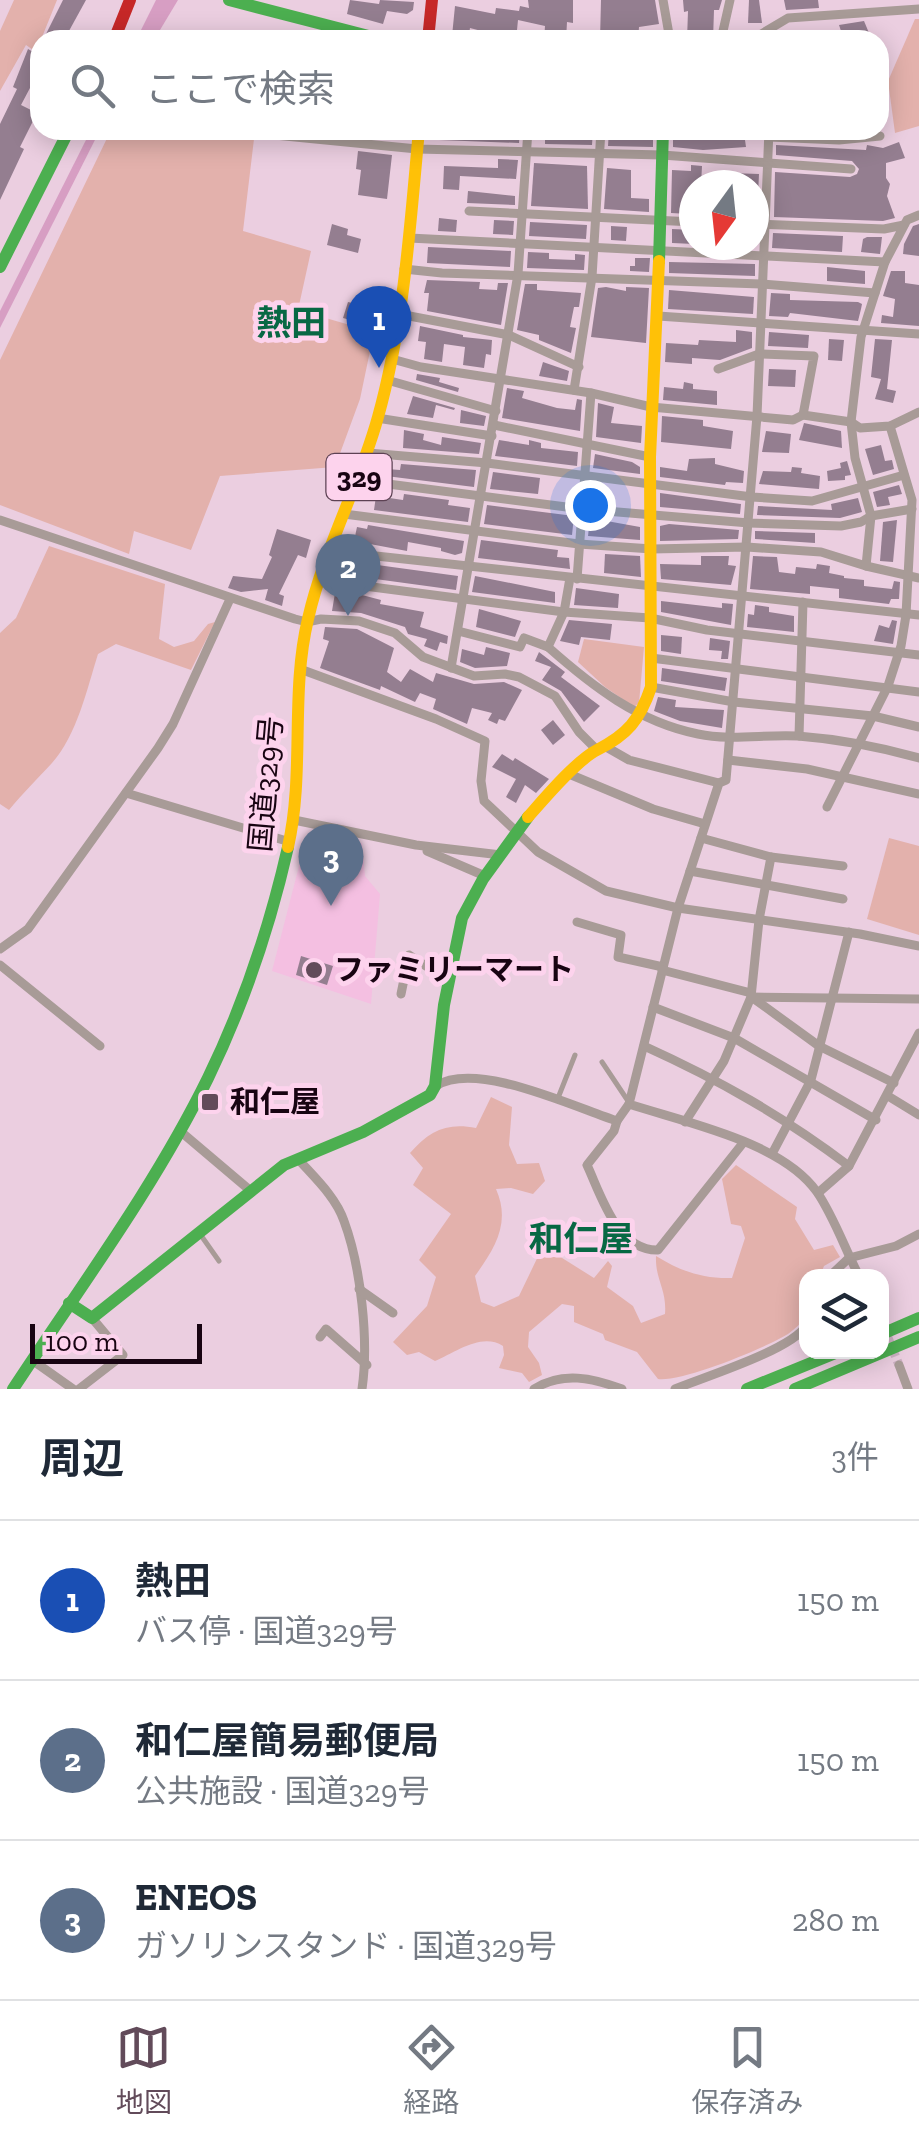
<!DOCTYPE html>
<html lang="ja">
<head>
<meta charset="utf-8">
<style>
  body { margin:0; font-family:"Zilla Slab","Noto Sans JP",serif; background:#f2f2f3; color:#1f2937 }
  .controls { position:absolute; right:30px; bottom:30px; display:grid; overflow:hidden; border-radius:20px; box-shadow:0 5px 25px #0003 }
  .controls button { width:90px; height:90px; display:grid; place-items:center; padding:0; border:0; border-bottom:2px solid #e0e1e3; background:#fff; color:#1f2937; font:50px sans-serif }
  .compass { position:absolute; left:679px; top:170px; width:90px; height:90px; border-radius:50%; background:#fff; box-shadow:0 5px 25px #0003; rotate:195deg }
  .scale { position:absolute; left:30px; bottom:25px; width:172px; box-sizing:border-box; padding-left:10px; border:5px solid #180412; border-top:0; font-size:28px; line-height:35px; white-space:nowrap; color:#180412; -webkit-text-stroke:8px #fdd3ed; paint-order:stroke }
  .you { position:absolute; left:590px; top:505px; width:35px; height:35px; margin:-25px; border:8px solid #fff; border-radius:50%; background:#1a73e8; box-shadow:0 0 0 15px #1a73e833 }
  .badge { display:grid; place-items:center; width:65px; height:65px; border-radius:50%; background:#624b5a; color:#fff; font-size:32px; font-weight:700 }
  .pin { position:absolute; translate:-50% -82px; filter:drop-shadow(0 2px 5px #0008) }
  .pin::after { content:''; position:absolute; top:52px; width:35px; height:30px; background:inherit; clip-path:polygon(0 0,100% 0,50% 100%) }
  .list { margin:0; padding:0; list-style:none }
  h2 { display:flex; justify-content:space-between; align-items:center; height:130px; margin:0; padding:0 40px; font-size:42px }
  h2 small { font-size:32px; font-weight:400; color:#747a83 }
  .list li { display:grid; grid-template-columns:65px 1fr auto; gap:30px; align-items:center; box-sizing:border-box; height:160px; padding:0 40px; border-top:2px solid #e0e1e3 }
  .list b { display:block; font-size:38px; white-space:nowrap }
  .list p { margin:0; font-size:32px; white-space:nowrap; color:#747a83 }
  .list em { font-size:32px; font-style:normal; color:#747a83 }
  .icon { flex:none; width:55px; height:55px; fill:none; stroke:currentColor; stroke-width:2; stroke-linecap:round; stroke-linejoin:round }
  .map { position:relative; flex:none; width:919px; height:1389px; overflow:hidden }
  .search { position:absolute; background:#fff; box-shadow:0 5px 25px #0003; left:30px; right:30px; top:30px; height:110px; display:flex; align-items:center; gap:25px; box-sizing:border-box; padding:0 35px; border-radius:30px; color:#747a83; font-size:38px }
  .sheet { height:610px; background:#fff }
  nav { display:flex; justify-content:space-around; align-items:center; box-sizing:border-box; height:140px; border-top:2px solid #e0e1e3; background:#fff; font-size:28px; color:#747a83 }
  nav a { display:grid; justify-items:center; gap:5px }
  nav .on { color:#624b5a }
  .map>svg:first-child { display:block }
  .built { fill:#f4bfe1 }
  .green { fill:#e3b1ac }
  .water { fill:#d79ec3 }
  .building { fill:#947e90 }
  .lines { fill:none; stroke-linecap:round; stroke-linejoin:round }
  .street-tunnel { stroke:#cbb0c1; stroke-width:9; stroke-dasharray:9 4.5; stroke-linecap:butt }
  .lane { stroke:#a89b97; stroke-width:5 }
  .street { stroke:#a89b97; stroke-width:9 }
  .fast { stroke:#4caf50; stroke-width:12 }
  .slow { stroke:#ffc107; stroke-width:12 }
  .jam { stroke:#c62828; stroke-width:12 }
  .poi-dot { fill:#624b5a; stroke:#fdd3ed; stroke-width:4 }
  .labels { text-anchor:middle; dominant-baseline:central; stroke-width:10; stroke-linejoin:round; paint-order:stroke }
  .shield { fill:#fdd3ed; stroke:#5d4254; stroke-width:2.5 }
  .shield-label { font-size:28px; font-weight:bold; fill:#180412 }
  .street-label { font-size:30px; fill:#180412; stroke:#fdd3ed }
  .poi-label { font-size:30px; font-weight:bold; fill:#180412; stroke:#fdd3ed; text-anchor:start }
  .quarter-label { font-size:35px; font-weight:bold; fill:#086844; stroke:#fdd3ed }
</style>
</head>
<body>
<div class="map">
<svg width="919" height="1389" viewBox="0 0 919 1389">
  <rect width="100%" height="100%" fill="#ebcee0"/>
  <polygon class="built" points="316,834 362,843 365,876 380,894 371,1004 272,971 306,839"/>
  <g class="green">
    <polygon points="14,0 57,0 36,52 26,45 0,91 0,31"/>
    <polygon points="915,19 919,19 919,126 895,133 888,81"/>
    <polygon points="111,130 175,130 254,139 243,231 311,251 298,310 374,332 360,399 335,467 220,476 191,550 134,531 129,554 0,505 0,360"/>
    <path d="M 49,546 L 165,584 L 159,639 L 174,647 L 194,641 L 208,624 L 215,622 L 191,670 L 116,644 L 98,654 C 87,689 77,735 52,763 C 37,779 23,793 9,810 L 0,804 L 0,633 L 16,618 Z"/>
    <polygon points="584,639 644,647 639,703 634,707 605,687 578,662"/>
    <polygon points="889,838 919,846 919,935 867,919"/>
    <path d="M 491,1097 L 512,1107 L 509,1145 L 517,1164 L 539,1163 L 545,1181 L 533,1194 L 511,1188 L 496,1189 C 511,1223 495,1248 475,1276 L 481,1302 L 494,1307 L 519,1296 L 543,1246 L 594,1278 L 608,1261 L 612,1266 L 607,1287 L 633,1306 L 641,1323 L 665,1314 C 667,1289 655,1280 656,1256 C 680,1271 703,1279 732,1278 L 745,1238 L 741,1226 L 731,1224 L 722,1179 L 736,1165 L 797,1207 L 795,1219 L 814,1250 L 833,1245 L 840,1257 L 824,1266 L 820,1276 L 806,1276 L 806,1317 C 801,1323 795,1329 788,1334 C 765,1348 683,1382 658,1379 L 637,1352 L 605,1340 L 603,1334 L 574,1322 L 574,1306 L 562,1304 L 529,1332 L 528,1347 L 539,1363 L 542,1375 L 529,1382 L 522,1373 L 499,1368 L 504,1355 L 503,1346 C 482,1332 456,1352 435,1361 L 419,1352 L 407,1355 L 393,1342 L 427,1306 L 436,1277 L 419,1260 L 451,1214 L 413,1185 L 423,1168 L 410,1153 C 429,1131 447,1122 476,1128 Z"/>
  </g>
  <g class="water">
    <polygon points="156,0 178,0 154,40 136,40"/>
    <polygon points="91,130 100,130 0,328 0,311"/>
  </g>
  <g class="building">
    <polygon points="63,0 86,0 64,40 43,40"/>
    <polygon points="350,0 379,4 380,0 414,2 413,10 407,14 387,11 383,24 347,14"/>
    <polygon points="528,0 573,0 573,23 567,22 566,40 544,40 545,26 518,20 516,40 470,28 468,40 452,36 455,6 495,14 496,8 519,11 520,6 529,8"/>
    <polygon points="601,0 655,0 659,24 639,27 638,40 600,40"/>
    <polygon points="683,0 722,0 719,10 714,10 713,40 687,40 688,11 684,12"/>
    <polygon points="749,0 759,0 762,23 748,23"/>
    <polygon points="784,0 818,0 819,8 786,10"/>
    <polygon points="864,21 869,33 866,37 844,40 839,25"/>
    <polygon points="28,49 40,56 40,69 21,105 37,113 20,147 24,149 0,200 0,124 17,89 13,87"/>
    <polygon points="447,130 520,130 519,143 439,140 439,131"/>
    <polygon points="545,130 593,130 592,145 545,144"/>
    <polygon points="634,130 653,130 653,147 608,146 609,131"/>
    <polygon points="704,130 761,130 760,139 745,140 746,147 703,150 673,147 673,132 704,132"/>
    <polygon points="899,142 905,158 886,163 886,178 890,184 887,196 895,218 883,221 774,217 775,172 850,177 857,174 859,169 852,161 776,155 776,145 866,150 867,145 883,148"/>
    <polygon points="358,151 392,155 387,199 358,195 361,170 356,169"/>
    <polygon points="498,159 518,160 516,179 460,176 459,190 443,189 444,166 498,168"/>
    <polygon points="534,163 587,166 588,209 531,206"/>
    <polygon points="691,165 702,166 701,185 691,186 690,214 671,213 672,170 691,171"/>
    <polygon points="607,168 631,170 631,198 649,199 649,212 604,209"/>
    <polygon points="730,173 759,174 757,216 754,216 754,185 730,185"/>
    <polygon points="468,191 515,196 515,205 467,203"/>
    <polygon points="439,218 457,220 456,232 438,231"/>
    <polygon points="494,220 514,221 513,235 493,234"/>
    <polygon points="530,222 587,225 586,239 529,236"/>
    <polygon points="332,224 348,229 347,235 361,239 358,253 327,245"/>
    <polygon points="919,224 919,256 903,254 904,244 913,226"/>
    <polygon points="611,226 627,227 626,241 611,240"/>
    <polygon points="672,229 694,230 694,244 672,243"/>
    <polygon points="773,233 843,236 842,252 772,248"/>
    <polygon points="867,237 882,237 880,254 861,252 863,239"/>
    <polygon points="428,247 511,251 510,267 427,263"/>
    <polygon points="528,252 549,253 549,259 575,260 575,254 585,255 584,270 527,268"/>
    <polygon points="635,258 650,258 649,272 630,271 630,266 635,266"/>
    <polygon points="669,262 755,264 755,276 669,273"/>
    <polygon points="827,267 865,271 865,284 827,281"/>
    <polygon points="891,271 905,271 905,283 919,285 919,326 881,323 882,315 893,317 895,299 883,296"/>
    <polygon points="427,280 480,282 479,289 497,290 498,283 508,283 501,325 427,311 429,293 424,293"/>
    <polygon points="525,284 537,284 537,290 581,293 579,307 574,307 570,327 576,328 571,353 539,340 539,335 517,330"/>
    <polygon points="606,287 626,291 626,287 649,288 646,343 591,337 598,288"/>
    <polygon points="669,290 754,297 753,314 668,309"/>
    <polygon points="771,293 790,294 790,300 858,302 862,304 861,309 858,321 790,313 788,317 769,316"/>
    <polygon points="368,295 380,299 373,326 343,318 348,302 365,306"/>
    <polygon points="420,326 463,335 463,337 492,340 491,355 486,354 484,368 463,365 465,347 444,344 442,362 424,359 426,342 418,341"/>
    <polygon points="736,330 752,332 752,348 720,360 692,358 692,364 665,362 666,343 698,345 699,340 736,342"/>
    <polygon points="769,332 809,335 808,348 768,346"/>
    <polygon points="829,339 844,340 842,361 828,360"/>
    <polygon points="875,339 892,340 887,389 896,391 893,403 875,399 881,379 871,377"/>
    <polygon points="543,362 569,371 567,381 539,376"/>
    <polygon points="769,369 796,370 795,387 768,386"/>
    <polygon points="417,374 440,378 439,382 459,388 458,392 416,380"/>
    <polygon points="684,382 693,384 693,389 717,391 717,405 663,400 664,387 683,389"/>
    <polygon points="507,388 524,391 522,398 557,408 575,410 577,399 582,400 580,431 502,418"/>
    <polygon points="413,396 455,408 454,410 436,405 433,418 407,414"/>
    <polygon points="598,403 614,407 611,423 642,426 641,443 596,437"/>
    <polygon points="461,410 486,416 484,426 460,423"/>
    <polygon points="662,416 703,420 703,426 733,431 731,449 661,442"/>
    <polygon points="804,423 841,431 842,448 799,440"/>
    <polygon points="404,430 424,434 423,440 441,445 442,437 481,443 479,454 403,448"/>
    <polygon points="766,431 791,434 789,453 762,452"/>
    <polygon points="499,440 529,445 529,440 541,443 541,448 578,452 577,466 495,456"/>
    <polygon points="881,445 885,461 892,460 894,469 873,475 865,449"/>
    <polygon points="595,454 632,462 640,467 640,474 593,468"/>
    <polygon points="715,458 715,464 744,471 743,483 726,482 725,485 660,477 660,467 687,471 689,459"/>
    <polygon points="847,461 851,475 845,476 845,480 828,481 827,471 841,468 840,463"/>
    <polygon points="401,464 476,470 474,487 386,476 387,469 400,470"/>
    <polygon points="792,467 802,468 801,473 820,476 819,489 759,484 763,471 791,472"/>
    <polygon points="493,472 540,478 538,494 490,489"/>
    <polygon points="592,485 607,487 605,502 591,502"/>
    <polygon points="899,485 902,494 888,497 890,505 877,507 873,492"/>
    <polygon points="660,493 741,504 740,514 660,507"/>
    <polygon points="404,494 449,500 448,505 470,508 468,522 374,510 376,496 403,500"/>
    <polygon points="858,498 862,512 840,518 757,515 758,506 832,510 831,504"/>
    <polygon points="487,505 574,516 572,535 484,524"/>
    <polygon points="590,518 640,527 640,540 588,536"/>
    <polygon points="897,520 893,562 880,561 883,522"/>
    <polygon points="669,524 739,530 738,539 660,541 660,526"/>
    <polygon points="368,525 464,541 462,553 455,555 441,551 441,548 408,542 407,551 354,541 357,527 367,529"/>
    <polygon points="277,529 311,540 306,558 298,555 279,594 284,596 282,606 265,600 268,589 241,592 228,588 233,576 262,579 272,557 269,555"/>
    <polygon points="755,531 815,533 815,543 755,539"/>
    <polygon points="481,540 558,550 557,557 569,558 570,569 478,558"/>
    <polygon points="605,554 640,556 641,577 604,573"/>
    <polygon points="701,556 729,556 728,565 736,566 731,585 661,579 660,564 701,565"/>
    <polygon points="753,556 777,557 779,572 795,574 796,567 816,569 817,564 830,566 829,573 844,576 844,578 864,580 864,586 892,589 894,581 900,582 899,599 891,599 889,604 839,598 839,589 810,586 810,594 750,589"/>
    <polygon points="370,564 458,576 456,590 368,578"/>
    <polygon points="475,576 555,592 555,603 472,592"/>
    <polygon points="576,588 619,594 618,608 574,605"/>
    <polygon points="335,593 362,595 381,600 380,604 424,612 420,627 448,636 447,644 440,642 437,651 424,646 427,639 408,634 405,627 361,613 332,611"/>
    <polygon points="661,601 722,608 722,603 733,604 731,625 661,612"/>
    <polygon points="755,605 769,607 769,612 794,616 794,632 747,627 748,614 754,615"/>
    <polygon points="479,609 521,621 515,637 476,627"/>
    <polygon points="569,620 612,624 610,640 581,637 579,645 560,641"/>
    <polygon points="892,620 897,621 893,644 874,641 879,625 889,628"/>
    <polygon points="325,627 357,629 394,648 387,672 401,682 410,669 433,682 436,673 474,684 504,682 522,690 505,721 499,719 497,724 488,720 492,713 472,708 467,724 433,709 436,699 420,693 415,702 381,686 380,690 320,668 329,641 323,639"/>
    <polygon points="661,635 682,637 681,654 661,651"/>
    <polygon points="710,638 730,641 728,659 721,659 722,651 709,650"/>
    <polygon points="486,647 510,653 507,666 475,668 460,662 462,649 484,655"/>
    <polygon points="539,652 565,672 561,677 600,706 584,722 561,691 542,680 551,667 535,661"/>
    <polygon points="662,668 727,678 725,691 661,681"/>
    <polygon points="658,697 676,700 675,707 724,710 722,728 680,721 654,711"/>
    <polygon points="553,720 565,735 553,745 541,730"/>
    <polygon points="502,754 513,761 515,758 549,779 536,793 525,785 516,803 506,797 516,779 492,767"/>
    <polygon points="338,850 359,857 355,869 334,863"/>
    <polygon points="301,956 333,966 327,985 296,975"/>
  </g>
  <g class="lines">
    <polyline class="street-tunnel" points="882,1323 899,1365"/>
    <g class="lane">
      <polyline points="602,1062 628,1101"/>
      <polyline points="558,1098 575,1055"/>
      <polyline points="200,1234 219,1261"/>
    </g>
    <g class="street">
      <polyline points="663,0 670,40"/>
      <polyline points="721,40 730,0"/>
      <polyline points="737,40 758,36 788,18 919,9"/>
      <polyline points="873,40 874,40"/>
      <polyline points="224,130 417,149 662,155 851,169"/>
      <path d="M 769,130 L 757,416 L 726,780 L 719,783 L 678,908 L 629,1104 C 687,1123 782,1142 817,1192 C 834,1217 845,1249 859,1276"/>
      <polyline points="769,137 839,140 880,136"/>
      <polyline points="469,211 694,222"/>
      <polyline points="754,224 884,229 904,225"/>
      <polyline points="409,238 885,262"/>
      <polyline points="404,269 442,273 761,284 875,293"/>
      <polyline points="399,314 509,335 579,367"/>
      <polyline points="658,316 919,334"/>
      <polyline points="392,359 421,367 591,393 651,407 793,420 803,415 851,422 860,428 890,426 919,412"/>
      <polyline points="718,369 759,354 814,356 803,415"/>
      <polyline points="387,380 496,411"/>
      <polyline points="574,390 592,277 601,130"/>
      <polyline points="377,418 492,436"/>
      <polyline points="494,425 650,457"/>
      <polyline points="368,453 487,463 752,497 812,501 904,475"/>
      <polyline points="357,480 582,509 749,523 841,526 861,522 871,516 912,509"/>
      <polyline points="344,514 579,544 652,549 747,547 821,552 866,566 919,578"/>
      <polyline points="0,520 295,619 307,622 321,619 359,621 395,633 423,657 474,676 505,674 519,677 555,696 579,732 597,750"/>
      <polyline points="330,551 919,615"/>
      <polyline points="866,566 871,516 855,458 851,422 861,337 885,262 907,220 919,215"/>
      <path d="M 570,578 L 564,612 L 548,647 C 592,686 638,722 698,734 C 731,741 765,734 798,736 C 838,739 880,747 919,758"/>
      <polyline points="577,579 591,393"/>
      <polyline points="320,583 334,582 564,612 650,618 707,630 919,655"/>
      <polyline points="458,631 520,647 524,638 548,647"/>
      <polyline points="651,658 919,692"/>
      <polyline points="451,668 518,274 528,130"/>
      <polyline points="300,669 436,719 485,741 481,781 484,801 538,852 606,891 678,908 860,934 919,946"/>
      <polyline points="651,687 734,702 873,716 919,727"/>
      <polyline points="799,736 803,602"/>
      <polyline points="608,748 629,760 719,783"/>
      <polyline points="728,760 807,769 919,794"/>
      <polyline points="569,774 653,809 705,824"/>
      <polyline points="126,793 290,842"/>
      <polyline points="827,807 888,686 901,646 906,615 912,500 890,426"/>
      <polyline points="294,820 416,845 501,855"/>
      <polyline points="701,838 771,857 843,866"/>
      <polyline points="427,851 485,876"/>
      <polyline points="690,871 843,899"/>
      <polyline points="577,922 621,935 618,957 663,967"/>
      <polyline points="0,949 28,929 158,748 173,724 230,599"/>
      <polyline points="0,965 100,1046"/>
      <polyline points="662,970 751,993"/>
      <polyline points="401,994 409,955 449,981"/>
      <polyline points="751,997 919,999"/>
      <polyline points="753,998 819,1046 894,1083"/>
      <polyline points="653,1007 734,1038 876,1120"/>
      <path d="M 644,1046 C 719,1080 783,1116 849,1166"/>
      <path d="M 436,1086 C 476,1060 574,1107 617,1121 L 629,1104"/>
      <polyline points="888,1096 919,1115"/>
      <path d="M 617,1121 L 614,1131 L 587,1165 C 601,1195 617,1251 658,1250 L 743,1143"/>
      <polyline points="685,1122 724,1061 751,997 759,920 771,857"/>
      <polyline points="180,1131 252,1192"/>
      <polyline points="773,1152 811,1080 849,932"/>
      <path d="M 298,1159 C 314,1177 336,1197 344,1221 C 361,1267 369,1341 362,1389"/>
      <polyline points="818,1193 849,1166 919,1033"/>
      <polyline points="830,1276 849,1258 896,1246 919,1234"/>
      <polyline points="359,1289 393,1313"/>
      <polyline points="320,1337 326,1329 367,1365"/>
      <polyline points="32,1360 73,1389"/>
      <polyline points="899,1365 908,1389"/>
      <polyline points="79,1389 123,1355 92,1318"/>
      <path d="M 534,1389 C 562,1371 593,1378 622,1389"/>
      <path d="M 675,1389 C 704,1377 791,1350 806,1326"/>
    </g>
    <g class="fast">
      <polyline points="229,0 384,40"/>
      <polyline points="659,261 663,130"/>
      <polyline points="0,267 69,130"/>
      <polyline points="69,1303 92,1318 284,1165 363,1132 430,1095 435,1086 444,1005 462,918 483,879 528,817"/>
      <polyline points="882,1334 919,1318"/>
      <path d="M 13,1389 C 80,1287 154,1188 208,1078 C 244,1004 270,926 288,847"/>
      <polyline points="747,1389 838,1352"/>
      <polyline points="795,1389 919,1337"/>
    </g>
    <g class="slow">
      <path d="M 528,817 C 544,799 577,760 597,750 C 627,735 640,720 651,687 L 650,457 L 659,261"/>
      <path d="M 288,847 C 305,772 290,694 308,619 C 324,549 359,486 378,417 C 404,324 410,226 419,130"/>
    </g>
    <g class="jam">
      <polyline points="114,40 130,0"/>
      <polyline points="428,40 432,0"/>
    </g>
  </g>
  <g class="poi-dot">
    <circle cx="314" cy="970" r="10"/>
    <rect x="200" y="1092" width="20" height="20" rx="5"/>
  </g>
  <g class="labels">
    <rect class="shield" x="326.5" y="454" width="65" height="46" rx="8"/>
    <g class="shield-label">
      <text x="359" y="477">329</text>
    </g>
    <g class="street-label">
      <text transform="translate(266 784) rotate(-85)">国道329号</text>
    </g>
    <g class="poi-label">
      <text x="334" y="970">ファミリーマート</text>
      <text x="230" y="1102">和仁屋</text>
    </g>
    <g class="quarter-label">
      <text x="291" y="323">熱田</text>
      <text x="581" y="1239">和仁屋</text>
    </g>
  </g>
</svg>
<div class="controls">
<button><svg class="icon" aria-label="layers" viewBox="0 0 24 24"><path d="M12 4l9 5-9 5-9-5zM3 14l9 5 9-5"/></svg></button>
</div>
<svg class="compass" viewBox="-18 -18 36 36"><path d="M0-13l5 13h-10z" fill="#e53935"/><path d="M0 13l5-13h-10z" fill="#747a83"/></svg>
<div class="scale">100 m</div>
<div class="you"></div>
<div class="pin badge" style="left:379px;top:368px;background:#1a4fb4">1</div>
<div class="pin badge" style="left:348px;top:616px;background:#5c6f8a">2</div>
<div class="pin badge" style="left:331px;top:906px;background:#5c6f8a">3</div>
<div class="search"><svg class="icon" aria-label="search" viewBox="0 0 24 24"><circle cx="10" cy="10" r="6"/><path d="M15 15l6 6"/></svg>ここで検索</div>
</div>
<section class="sheet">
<h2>周辺<small>3件</small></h2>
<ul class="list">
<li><span class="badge" style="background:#1a4fb4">1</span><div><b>熱田</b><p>バス停 · 国道329号</p></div><em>150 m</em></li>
<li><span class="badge" style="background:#5c6f8a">2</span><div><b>和仁屋簡易郵便局</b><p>公共施設 · 国道329号</p></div><em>150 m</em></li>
<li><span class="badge" style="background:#5c6f8a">3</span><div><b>ENEOS</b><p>ガソリンスタンド · 国道329号</p></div><em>280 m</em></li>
</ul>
</section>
<nav>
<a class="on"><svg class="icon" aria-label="map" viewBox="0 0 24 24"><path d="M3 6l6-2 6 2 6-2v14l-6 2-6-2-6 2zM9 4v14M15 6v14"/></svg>地図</a>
<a><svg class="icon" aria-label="directions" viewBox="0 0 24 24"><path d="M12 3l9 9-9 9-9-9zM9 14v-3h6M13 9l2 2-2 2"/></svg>経路</a>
<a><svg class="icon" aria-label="saved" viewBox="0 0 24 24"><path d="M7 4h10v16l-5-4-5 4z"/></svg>保存済み</a>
</nav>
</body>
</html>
